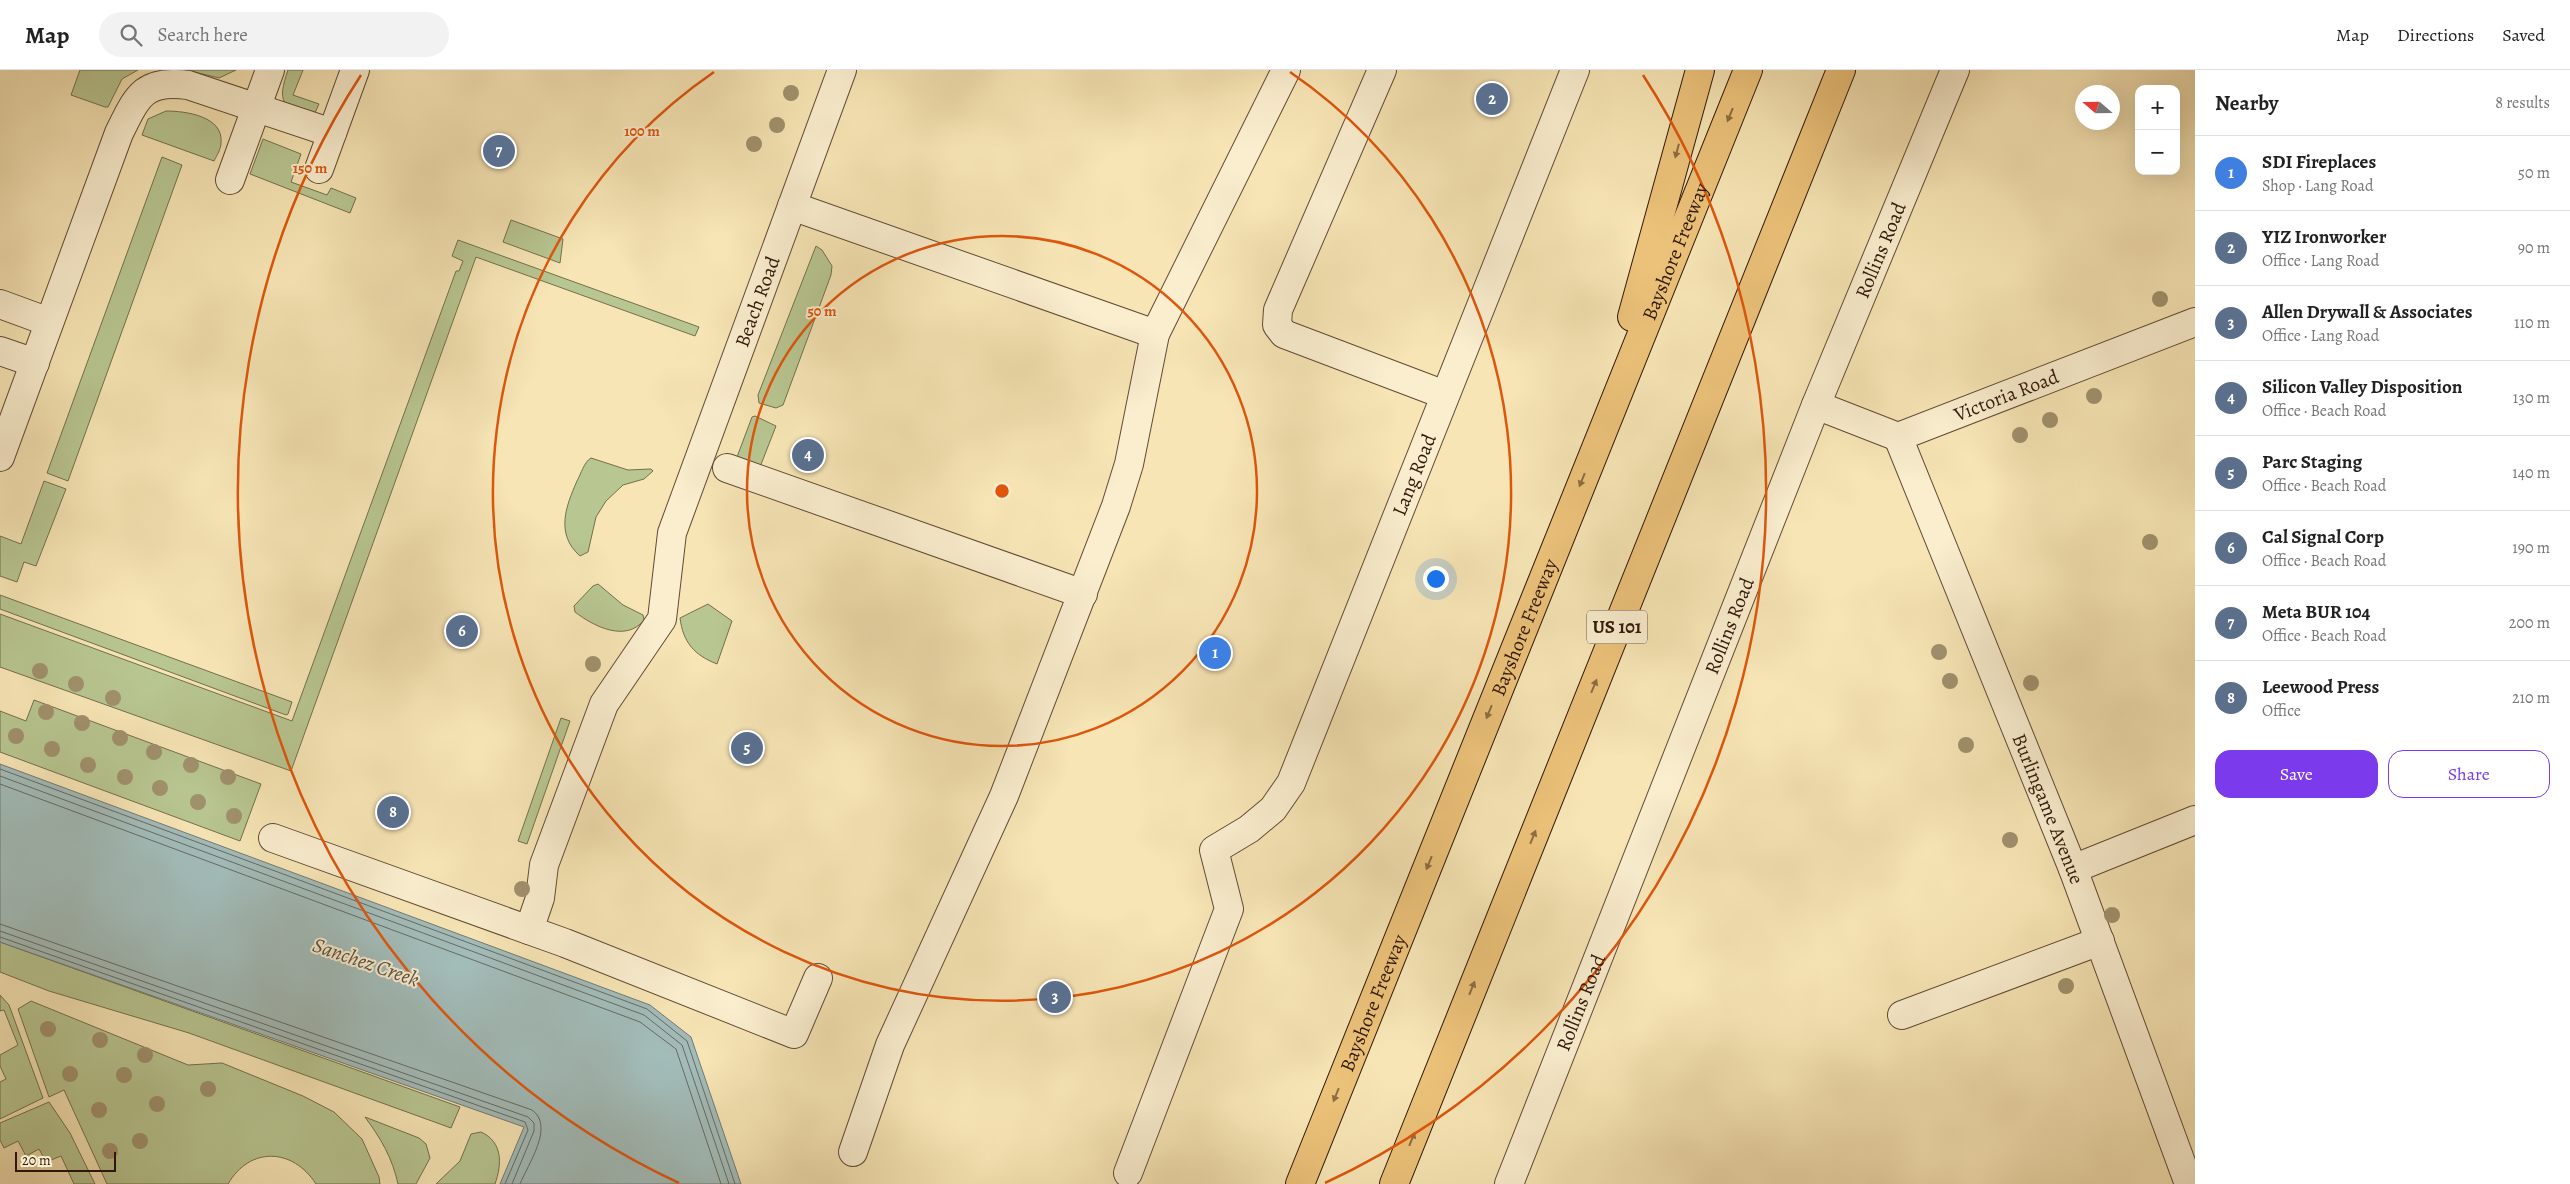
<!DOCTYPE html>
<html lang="en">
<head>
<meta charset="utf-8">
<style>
  body { margin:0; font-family:Alegreya,serif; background:#f2f2f2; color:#222 }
  .controls { position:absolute; right:15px; top:15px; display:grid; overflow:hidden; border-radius:10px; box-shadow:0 5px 20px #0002 }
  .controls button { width:45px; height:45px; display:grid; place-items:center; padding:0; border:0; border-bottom:1px solid #e0e0e0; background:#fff; color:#222; font:25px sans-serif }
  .compass { position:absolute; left:2075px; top:15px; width:45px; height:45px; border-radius:50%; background:#fff; box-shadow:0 5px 20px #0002; rotate:290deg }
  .scale { position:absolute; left:15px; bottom:12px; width:101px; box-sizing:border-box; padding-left:5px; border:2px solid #30180a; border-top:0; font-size:14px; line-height:18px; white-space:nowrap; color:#30180a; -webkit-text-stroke:4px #faeecf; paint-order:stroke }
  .you { position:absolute; left:1435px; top:508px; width:18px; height:18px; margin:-12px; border:4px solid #fff; border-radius:50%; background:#1a73e8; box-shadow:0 0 0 8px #1a73e833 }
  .badge { display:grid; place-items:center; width:32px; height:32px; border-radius:50%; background:#7c3aed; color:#fff; font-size:16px; font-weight:700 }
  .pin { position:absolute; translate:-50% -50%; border:2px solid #fff; box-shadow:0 1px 5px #0006 }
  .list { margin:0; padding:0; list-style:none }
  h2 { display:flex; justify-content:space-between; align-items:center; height:65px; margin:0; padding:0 20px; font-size:21px }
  h2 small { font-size:16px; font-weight:400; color:#767676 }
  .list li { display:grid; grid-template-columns:32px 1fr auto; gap:15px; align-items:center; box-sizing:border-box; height:75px; padding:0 20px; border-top:1px solid #e0e0e0 }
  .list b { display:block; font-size:19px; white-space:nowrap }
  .list p { margin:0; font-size:16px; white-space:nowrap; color:#767676 }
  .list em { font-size:16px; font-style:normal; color:#767676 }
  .actions { display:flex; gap:10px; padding:15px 20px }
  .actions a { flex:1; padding:11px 0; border:1px solid #7c3aed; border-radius:15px; text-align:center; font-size:18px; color:#7c3aed }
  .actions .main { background:#7c3aed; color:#fff }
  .icon { flex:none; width:28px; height:28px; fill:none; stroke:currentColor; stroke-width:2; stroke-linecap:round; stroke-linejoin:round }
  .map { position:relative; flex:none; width:2195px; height:1114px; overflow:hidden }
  header { display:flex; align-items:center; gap:30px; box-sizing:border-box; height:70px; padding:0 25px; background:#fff; border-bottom:1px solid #e0e0e0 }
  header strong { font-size:24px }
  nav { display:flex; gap:28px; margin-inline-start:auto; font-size:18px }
  .search { width:350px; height:45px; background:#f2f2f2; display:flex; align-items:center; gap:12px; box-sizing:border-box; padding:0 18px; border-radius:28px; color:#767676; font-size:19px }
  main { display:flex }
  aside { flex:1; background:#fff }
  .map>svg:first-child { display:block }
  .green { fill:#b8c691; stroke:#746f4e }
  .water { fill:#a2bcb9; stroke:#747a73 }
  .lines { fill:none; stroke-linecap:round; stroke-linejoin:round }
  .shore { stroke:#696a62; stroke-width:1 }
  .minor-casing { stroke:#624b35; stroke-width:30 }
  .highway-casing { stroke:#30180a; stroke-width:30 }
  .minor { stroke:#faeecf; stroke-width:28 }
  .highway { stroke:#ecc27a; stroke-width:28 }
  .tree { fill:#a0916d }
  .oneway { fill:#8e6d42 }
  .ring { fill:none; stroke:#df560c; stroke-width:2.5 }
  .labels { text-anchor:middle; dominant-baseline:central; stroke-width:4; stroke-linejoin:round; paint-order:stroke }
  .shield { fill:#faeecf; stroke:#6d5845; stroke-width:1 }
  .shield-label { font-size:19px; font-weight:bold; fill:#30180a }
  .street-label { font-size:20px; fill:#30180a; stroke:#faeecf }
  .water-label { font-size:21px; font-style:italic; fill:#585147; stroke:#faeecf }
  .centre { fill:#df560c; stroke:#faeecf; stroke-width:2.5 }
  .ring-label { font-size:15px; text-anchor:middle; font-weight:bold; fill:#df560c; stroke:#faeecf; stroke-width:4; stroke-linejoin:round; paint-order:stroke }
</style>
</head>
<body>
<header>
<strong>Map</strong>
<div class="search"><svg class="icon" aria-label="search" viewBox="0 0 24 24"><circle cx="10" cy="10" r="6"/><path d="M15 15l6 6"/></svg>Search here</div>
<nav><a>Map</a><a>Directions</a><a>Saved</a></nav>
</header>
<main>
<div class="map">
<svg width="2195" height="1114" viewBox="0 0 2195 1114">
  <rect width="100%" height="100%" fill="#f7e5b5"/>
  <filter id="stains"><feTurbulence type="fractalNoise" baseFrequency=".004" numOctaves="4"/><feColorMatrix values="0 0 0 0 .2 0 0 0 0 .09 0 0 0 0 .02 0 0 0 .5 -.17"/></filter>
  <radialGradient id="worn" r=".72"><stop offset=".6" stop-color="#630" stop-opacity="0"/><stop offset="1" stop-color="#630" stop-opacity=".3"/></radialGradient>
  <g class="green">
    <polygon points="80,0 138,0 122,9 108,37 105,37 71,25"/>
    <polygon points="186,0 236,0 219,8"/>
    <path d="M 288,0 L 303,0 L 293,25 L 319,34 L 314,45 C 281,38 277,32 288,0 Z"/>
    <path d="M 166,41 C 185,41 224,46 221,73 C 221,79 217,85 214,91 L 142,65 L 148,49 Z"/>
    <polygon points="263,69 301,84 291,112 327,125 331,118 356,128 350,143 250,104"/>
    <polygon points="162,87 182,95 68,411 47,403"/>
    <polygon points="511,150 563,169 560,193 503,172"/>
    <polygon points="458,170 699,257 695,266 476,187 291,701 0,597 0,544 292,651 456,201 459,201 463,191 452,186"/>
    <polygon points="816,176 822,180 832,196 831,205 783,335 776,338 759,333 758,325"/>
    <polygon points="755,346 776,356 760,397 737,387 752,347"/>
    <path d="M 591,388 L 628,400 L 651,399 L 653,401 L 644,409 L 623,415 L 606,431 L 596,447 L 588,482 L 580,486 C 555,464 566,436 577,411 C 581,404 584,392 591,388 Z"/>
    <polygon points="44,411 66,419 36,496 24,492 17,512 0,506 0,466 21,474"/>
    <path d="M 598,514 L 623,535 L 643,545 L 644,550 C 626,573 593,556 575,542 L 574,536 L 593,516 Z"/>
    <polygon points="0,525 292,632 288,644 286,645 0,539"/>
    <path d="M 708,534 L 732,551 L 717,594 C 694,585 683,572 680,548 Z"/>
    <polygon points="34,630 261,714 240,771 0,682 0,641 26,651"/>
    <polygon points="561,648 570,651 527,774 518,771"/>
    <polygon points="0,872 460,1037 451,1058 189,963 49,921 0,902"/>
    <polygon points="0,925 9,935 43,1028 0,1049 0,1012 6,1009 0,996 0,985 18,975 4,940 0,941"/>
    <path d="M 31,931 L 188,995 L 222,993 L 303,1026 L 334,1042 L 362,1069 L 379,1107 L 380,1114 L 316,1114 C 293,1078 250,1076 228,1114 L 107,1114 L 64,1020 L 49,1027 L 18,939 Z"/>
    <polygon points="49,1032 70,1063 95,1114 74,1114 61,1086 46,1092 39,1079 26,1086 18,1071 4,1078 0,1070 0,1053"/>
    <path d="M 365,1047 L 419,1068 L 426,1074 L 430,1088 L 416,1114 L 398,1114 C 392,1087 381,1069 365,1047 Z"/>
    <path d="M 481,1062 C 503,1072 502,1094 495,1114 L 436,1114 L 460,1091 L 471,1064 Z"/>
  </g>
  <polygon class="water" points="0,694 650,935 691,967 741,1114 500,1114 524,1057 0,872"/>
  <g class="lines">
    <g class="shore">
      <polyline points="0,699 647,939 687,971 735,1114"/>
      <polyline points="0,706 644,945 682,975 729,1114"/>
      <polyline points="0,714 640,952 676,979 721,1114"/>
      <path d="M 0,854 L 532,1040 C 555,1056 528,1094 520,1114"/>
      <polyline points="0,861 528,1047 534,1053 534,1061 512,1114"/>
      <polyline points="0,867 525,1052 528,1060 505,1114"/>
    </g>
    <defs>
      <g id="minor">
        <polyline points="1382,0 1278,240 1277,255 1284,264 1445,325"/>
        <polyline points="319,99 355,0"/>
        <polyline points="230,110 270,0"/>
        <polyline points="792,136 1155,264"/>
        <polyline points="0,234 49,252"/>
        <polyline points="0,281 35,293"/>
        <path id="s1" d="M 1816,335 L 1898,367 L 2195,252"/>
        <path id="s2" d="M 1898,367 L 2073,799 L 2189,1114"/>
        <path d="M 0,387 L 119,63 C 137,27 143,9 188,15 L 332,63"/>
        <polyline points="727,398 1083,524"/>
        <polyline points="273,768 565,873 794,964 818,908"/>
        <polyline points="2073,799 2195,750"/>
        <path id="s3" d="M 529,860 L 540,828 L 544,795 L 604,634 L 662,549 L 672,463 L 842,0"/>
        <polyline points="1902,945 2100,871"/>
        <polyline points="853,1082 890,975 1004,726 1116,436 1129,394 1155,264 1286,0"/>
        <path id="s4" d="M 1128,1103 L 1229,839 L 1214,780 L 1249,759 L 1273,739 L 1291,713 L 1575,0"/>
        <path id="s5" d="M 1509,1114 L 1816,335 L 1955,0"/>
      </g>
      <g id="highway">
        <polyline points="1632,247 1700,0"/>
        <path id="s6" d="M 1300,1114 L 1748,0"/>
        <polyline points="1394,1114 1841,0"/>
      </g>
    </defs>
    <use href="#minor" class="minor-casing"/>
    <use href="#highway" class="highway-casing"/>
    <use href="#minor" class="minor"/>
    <use href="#highway" class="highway"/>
  </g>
  <g class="tree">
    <circle cx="791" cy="23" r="8"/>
    <circle cx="777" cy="55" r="8"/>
    <circle cx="754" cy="74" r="8"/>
    <circle cx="2160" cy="229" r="8"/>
    <circle cx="2094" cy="326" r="8"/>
    <circle cx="2050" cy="350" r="8"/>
    <circle cx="2020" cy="365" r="8"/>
    <circle cx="2150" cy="472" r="8"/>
    <circle cx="1939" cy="582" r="8"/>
    <circle cx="593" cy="594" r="8"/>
    <circle cx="40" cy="601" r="8"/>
    <circle cx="1950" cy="611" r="8"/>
    <circle cx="2031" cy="613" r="8"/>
    <circle cx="76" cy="614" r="8"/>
    <circle cx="113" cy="628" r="8"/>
    <circle cx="46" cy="642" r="8"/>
    <circle cx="82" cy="653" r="8"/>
    <circle cx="16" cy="666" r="8"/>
    <circle cx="120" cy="668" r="8"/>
    <circle cx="1966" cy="675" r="8"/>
    <circle cx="52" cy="679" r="8"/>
    <circle cx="154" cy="682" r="8"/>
    <circle cx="88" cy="695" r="8"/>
    <circle cx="191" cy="695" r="8"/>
    <circle cx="125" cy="707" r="8"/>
    <circle cx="228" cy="707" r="8"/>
    <circle cx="160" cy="718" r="8"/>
    <circle cx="198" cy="732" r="8"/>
    <circle cx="234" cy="746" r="8"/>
    <circle cx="2010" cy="770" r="8"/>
    <circle cx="522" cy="819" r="8"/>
    <circle cx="2112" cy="845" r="8"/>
    <circle cx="2066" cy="916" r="8"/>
    <circle cx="48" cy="959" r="8"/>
    <circle cx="100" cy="970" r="8"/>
    <circle cx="145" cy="985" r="8"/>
    <circle cx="70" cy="1004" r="8"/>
    <circle cx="124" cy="1005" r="8"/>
    <circle cx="208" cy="1019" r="8"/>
    <circle cx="157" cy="1034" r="8"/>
    <circle cx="99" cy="1040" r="8"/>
    <circle cx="140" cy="1071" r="8"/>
    <circle cx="110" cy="1081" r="8"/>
  </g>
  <defs><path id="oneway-solid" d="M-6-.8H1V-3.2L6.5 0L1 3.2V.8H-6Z" transform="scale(1.25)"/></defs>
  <g class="oneway">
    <use href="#oneway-solid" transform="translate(1730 45) rotate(112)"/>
    <use href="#oneway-solid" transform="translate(1677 81) rotate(105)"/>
    <use href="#oneway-solid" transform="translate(1582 410) rotate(112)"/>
    <use href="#oneway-solid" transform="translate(1594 616) rotate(-68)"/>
    <use href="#oneway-solid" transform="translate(1489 642) rotate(112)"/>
    <use href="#oneway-solid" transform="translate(1533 767) rotate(-68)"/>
    <use href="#oneway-solid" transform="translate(1429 793) rotate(112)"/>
    <use href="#oneway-solid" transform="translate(1472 918) rotate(-68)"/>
    <use href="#oneway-solid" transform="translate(1336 1025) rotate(112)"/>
    <use href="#oneway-solid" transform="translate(1412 1069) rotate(-68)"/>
  </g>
  <g class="ring">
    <circle cx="1002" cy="421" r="255"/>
    <path d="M1290 2A509 509 0 1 1 714 2"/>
    <path d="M679 1113A764 764 0 0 1 361 5M1643 5A764 764 0 0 1 1325 1113"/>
  </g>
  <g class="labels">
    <rect class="shield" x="1587" y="540.5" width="60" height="33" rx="4"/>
    <g class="shield-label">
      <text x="1617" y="557">US 101</text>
    </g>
    <g class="street-label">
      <text stroke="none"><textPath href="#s5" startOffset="1005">Rollins Road</textPath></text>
      <text stroke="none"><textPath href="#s6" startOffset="1005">Bayshore Freeway</textPath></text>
      <text stroke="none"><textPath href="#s3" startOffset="675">Beach Road</textPath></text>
      <text stroke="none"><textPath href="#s1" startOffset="204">Victoria Road</textPath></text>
      <text stroke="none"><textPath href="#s4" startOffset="779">Lang Road</textPath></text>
      <text stroke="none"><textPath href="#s5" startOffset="600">Rollins Road</textPath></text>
      <text stroke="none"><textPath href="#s6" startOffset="600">Bayshore Freeway</textPath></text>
      <text stroke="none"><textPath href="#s2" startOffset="401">Burlingame Avenue</textPath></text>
      <text stroke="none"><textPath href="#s6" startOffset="195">Bayshore Freeway</textPath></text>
      <text stroke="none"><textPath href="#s5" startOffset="195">Rollins Road</textPath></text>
    </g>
    <g class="water-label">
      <text transform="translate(366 892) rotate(19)">Sanchez Creek</text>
    </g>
  </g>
  <circle cx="1002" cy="421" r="8" class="centre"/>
  <g class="ring-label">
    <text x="642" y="66">100 m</text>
    <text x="310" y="103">150 m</text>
    <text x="822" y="246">50 m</text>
  </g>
  <rect width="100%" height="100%" filter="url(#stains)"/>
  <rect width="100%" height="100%" fill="url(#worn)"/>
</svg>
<div class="controls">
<button>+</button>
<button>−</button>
</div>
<svg class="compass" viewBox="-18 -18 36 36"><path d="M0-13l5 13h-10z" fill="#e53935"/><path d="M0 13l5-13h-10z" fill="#767676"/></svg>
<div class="scale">20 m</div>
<div class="you"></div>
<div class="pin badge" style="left:1215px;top:583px;background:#3f7fe0">1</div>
<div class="pin badge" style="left:1492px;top:29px;background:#5c6f8a">2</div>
<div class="pin badge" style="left:1055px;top:927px;background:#5c6f8a">3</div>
<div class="pin badge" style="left:808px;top:385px;background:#5c6f8a">4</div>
<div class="pin badge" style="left:747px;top:678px;background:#5c6f8a">5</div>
<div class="pin badge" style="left:462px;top:561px;background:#5c6f8a">6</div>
<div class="pin badge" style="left:499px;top:81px;background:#5c6f8a">7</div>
<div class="pin badge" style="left:393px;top:742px;background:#5c6f8a">8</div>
</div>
<aside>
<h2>Nearby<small>8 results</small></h2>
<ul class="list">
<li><span class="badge" style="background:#3f7fe0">1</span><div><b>SDI Fireplaces</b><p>Shop · Lang Road</p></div><em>50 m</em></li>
<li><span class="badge" style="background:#5c6f8a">2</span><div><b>YIZ Ironworker</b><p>Office · Lang Road</p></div><em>90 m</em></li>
<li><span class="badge" style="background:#5c6f8a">3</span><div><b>Allen Drywall &amp; Associates</b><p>Office · Lang Road</p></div><em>110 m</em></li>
<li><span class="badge" style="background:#5c6f8a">4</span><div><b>Silicon Valley Disposition</b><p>Office · Beach Road</p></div><em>130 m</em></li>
<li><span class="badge" style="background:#5c6f8a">5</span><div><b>Parc Staging</b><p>Office · Beach Road</p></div><em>140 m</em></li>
<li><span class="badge" style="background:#5c6f8a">6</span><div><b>Cal Signal Corp</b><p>Office · Beach Road</p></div><em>190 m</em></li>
<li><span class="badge" style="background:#5c6f8a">7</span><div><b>Meta BUR 104</b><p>Office · Beach Road</p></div><em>200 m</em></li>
<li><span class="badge" style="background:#5c6f8a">8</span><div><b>Leewood Press</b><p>Office</p></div><em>210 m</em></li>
</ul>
<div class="actions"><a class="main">Save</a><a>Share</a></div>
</aside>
</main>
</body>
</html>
